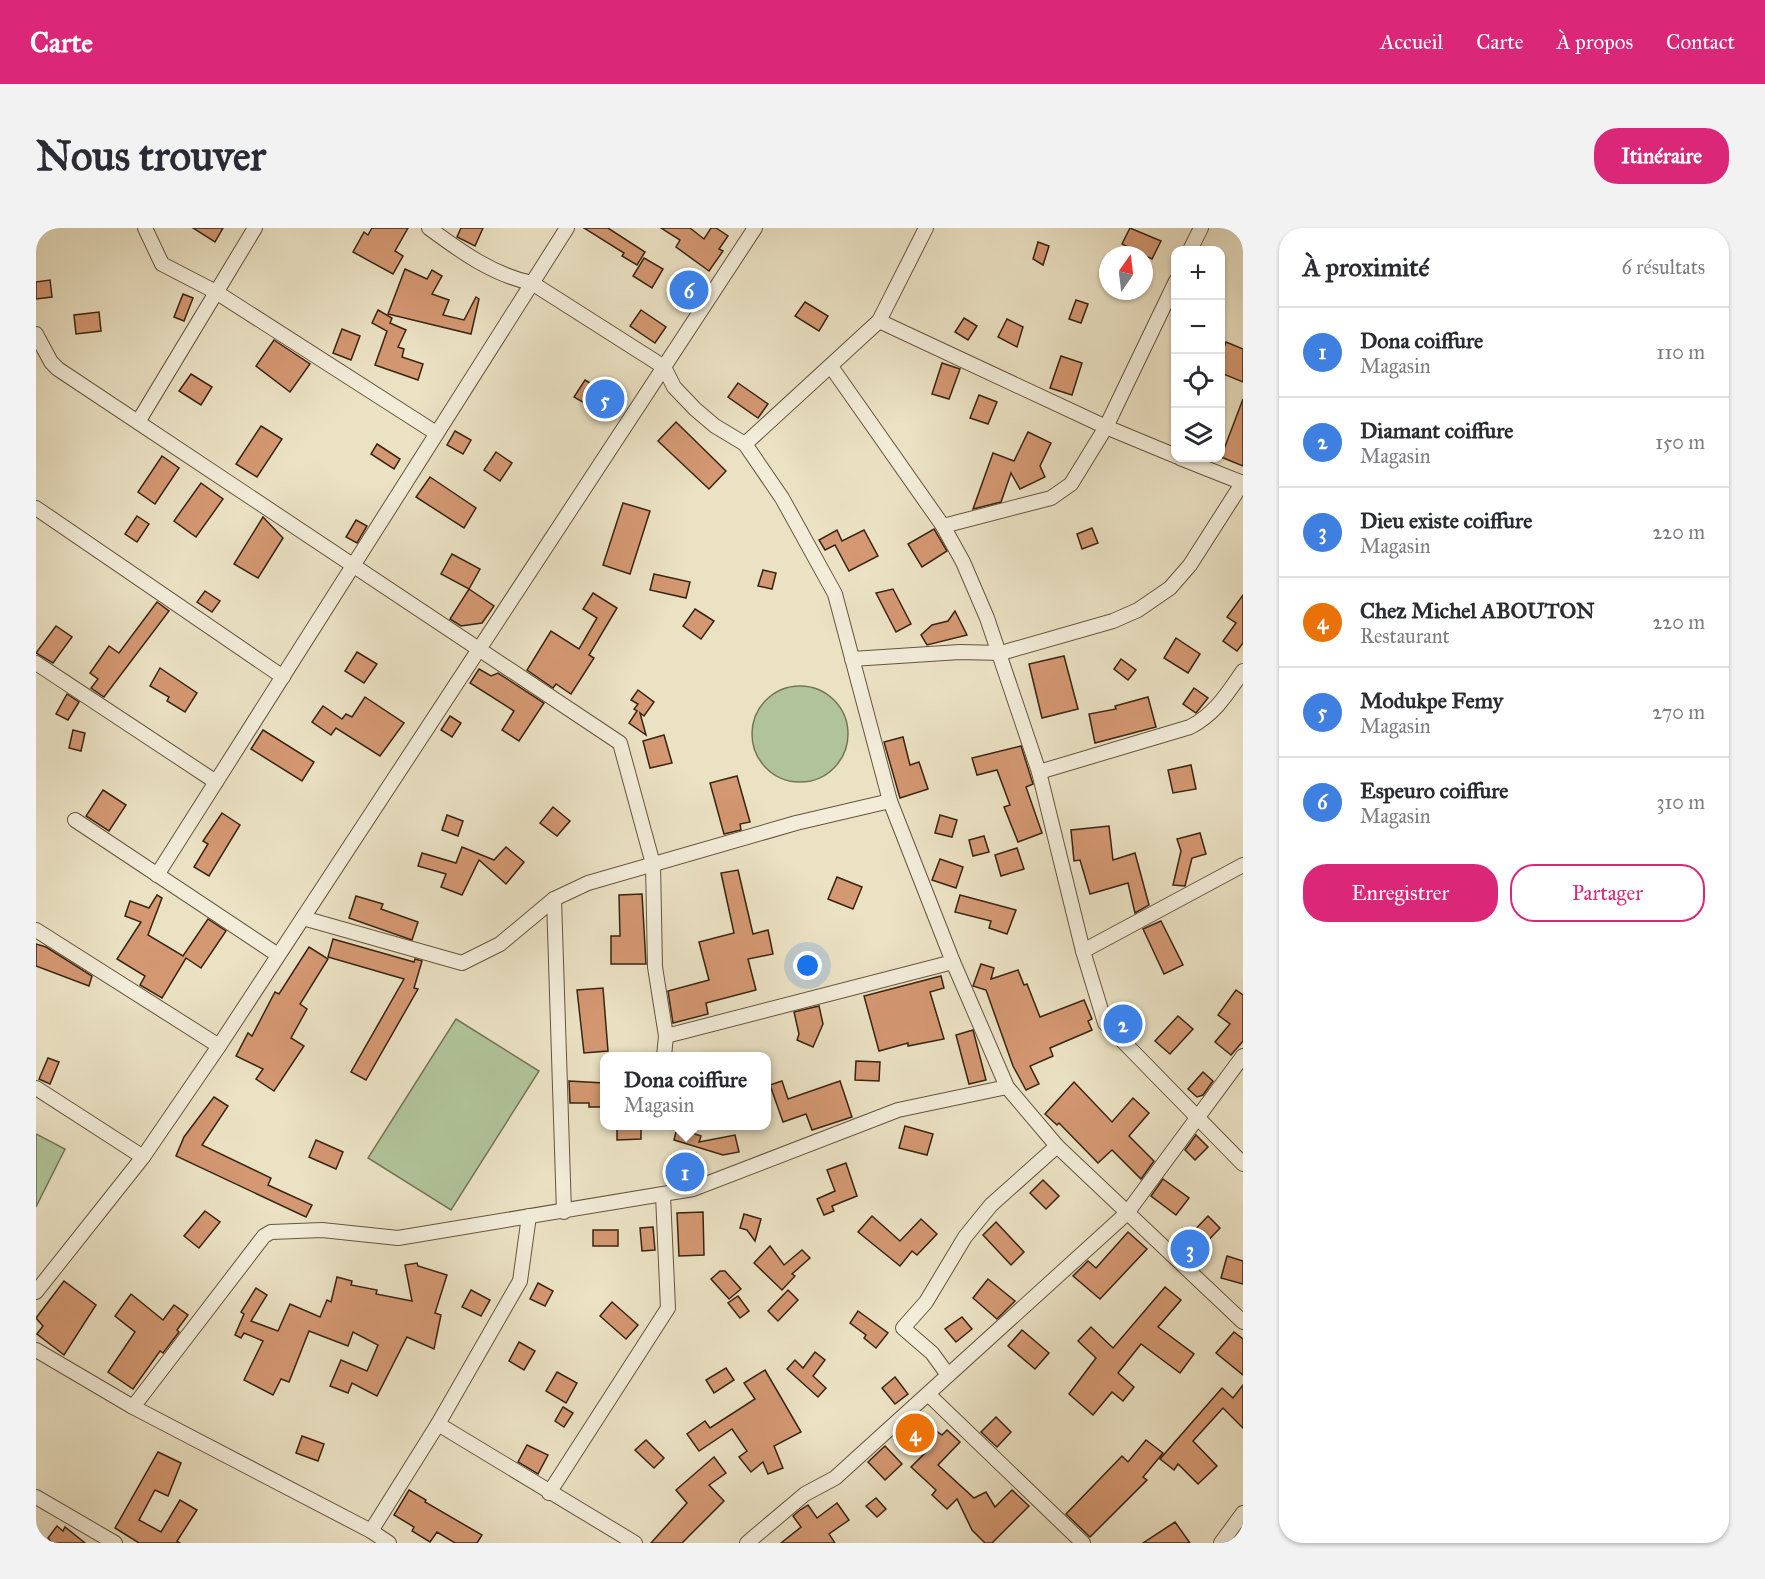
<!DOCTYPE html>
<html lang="fr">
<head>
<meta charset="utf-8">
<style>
  body { margin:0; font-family:"IM FELL Great Primer",serif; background:#f2f2f3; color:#2b2b33 }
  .controls { position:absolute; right:18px; top:18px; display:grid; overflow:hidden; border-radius:12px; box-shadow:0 2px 4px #0004 }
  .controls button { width:54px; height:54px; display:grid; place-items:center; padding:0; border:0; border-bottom:2px solid #e1e1e2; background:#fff; color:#2b2b33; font:30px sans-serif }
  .compass { position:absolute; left:1063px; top:18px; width:54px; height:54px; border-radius:50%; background:#fff; box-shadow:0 2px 4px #0004; rotate:14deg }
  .you { position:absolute; left:772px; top:738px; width:21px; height:21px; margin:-15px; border:4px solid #fff; border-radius:50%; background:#1a73e8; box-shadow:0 0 0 9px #1a73e833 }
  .badge { display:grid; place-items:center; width:39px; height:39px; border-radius:50%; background:#db2777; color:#fff; font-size:20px; font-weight:700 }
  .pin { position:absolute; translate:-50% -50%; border:3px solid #fff; box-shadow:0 2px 6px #0006 }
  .popup { position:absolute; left:564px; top:824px; width:171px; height:78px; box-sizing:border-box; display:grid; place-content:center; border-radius:12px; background:#fff; filter:drop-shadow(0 2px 4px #0005); font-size:20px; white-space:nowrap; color:#7c7c81 }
  .popup b { font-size:22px; color:#2b2b33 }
  .popup::after { content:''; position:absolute; left:50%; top:100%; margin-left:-12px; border:12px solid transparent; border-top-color:#fff }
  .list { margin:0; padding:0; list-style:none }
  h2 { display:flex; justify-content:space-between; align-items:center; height:78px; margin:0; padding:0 24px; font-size:26px }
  h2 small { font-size:20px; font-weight:400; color:#7c7c81 }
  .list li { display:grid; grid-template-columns:39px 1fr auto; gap:18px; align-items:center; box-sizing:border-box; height:90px; padding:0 24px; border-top:2px solid #e1e1e2 }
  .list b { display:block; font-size:22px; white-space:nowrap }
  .list p { margin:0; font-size:20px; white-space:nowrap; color:#7c7c81 }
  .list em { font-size:20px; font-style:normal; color:#7c7c81 }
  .actions { display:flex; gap:12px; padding:18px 24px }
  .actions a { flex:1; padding:14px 0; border:2px solid #db2777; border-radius:24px; text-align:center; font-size:21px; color:#db2777 }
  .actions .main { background:#db2777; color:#fff }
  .icon { flex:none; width:33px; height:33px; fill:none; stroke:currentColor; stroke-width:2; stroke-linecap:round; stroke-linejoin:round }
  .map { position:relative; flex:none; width:1207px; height:1315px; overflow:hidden; border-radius:24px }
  header { display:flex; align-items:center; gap:36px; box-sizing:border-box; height:84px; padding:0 30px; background:#db2777; color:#fff }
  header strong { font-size:28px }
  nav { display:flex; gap:33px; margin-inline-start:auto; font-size:21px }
  .intro { display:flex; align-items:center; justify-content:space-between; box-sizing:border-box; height:144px; padding:0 36px }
  h1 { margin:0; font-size:42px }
  .button { padding:15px 27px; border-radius:24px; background:#db2777; color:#fff; font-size:21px; font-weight:700 }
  main { display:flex; gap:36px; padding:0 36px }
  aside { flex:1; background:#fff; border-radius:24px; box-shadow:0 2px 4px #0004 }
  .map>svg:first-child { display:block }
  .green { fill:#b1c499; stroke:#757455; stroke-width:1.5 }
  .building { fill:#d49872; stroke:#392411; stroke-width:1.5 }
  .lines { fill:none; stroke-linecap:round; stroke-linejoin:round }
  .minor-casing { stroke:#66543e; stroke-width:16 }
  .minor { stroke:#f2ecd9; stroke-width:14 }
</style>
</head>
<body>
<header>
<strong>Carte</strong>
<nav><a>Accueil</a><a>Carte</a><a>À propos</a><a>Contact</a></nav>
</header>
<div class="intro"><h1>Nous trouver</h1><a class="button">Itinéraire</a></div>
<main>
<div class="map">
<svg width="1207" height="1315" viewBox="0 0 1207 1315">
  <rect width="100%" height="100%" fill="#ebe2c4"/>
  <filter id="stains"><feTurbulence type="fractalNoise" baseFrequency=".00333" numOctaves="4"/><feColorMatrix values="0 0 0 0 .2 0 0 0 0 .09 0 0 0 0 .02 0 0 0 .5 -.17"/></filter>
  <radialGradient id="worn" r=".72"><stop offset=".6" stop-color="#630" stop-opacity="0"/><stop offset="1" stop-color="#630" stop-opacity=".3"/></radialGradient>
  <g class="green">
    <circle cx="764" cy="506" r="48"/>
    <polygon points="420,791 503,843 415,982 332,930"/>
    <polygon points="0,906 29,921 0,979"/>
  </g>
  <g class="building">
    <polygon points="157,0 187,0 179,14"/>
    <polygon points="336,0 372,0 359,23 367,28 357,46 317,24 328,4 332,7"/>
    <polygon points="425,0 447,0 439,18 421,9"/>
    <polygon points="548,0 572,0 609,24 601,37 586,28 588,25"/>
    <polygon points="625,0 654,0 668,11 675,0 680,0 692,8 683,21 687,23 673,43 640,19 644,12"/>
    <polygon points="1094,0 1125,13 1116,31 1086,16"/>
    <polygon points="1002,14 1013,18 1007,37 997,31"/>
    <polygon points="608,30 627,41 616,60 597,48"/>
    <polygon points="369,41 391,51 396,42 406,48 396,66 413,72 407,87 428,92 440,69 443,71 435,106 352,86"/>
    <polygon points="14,52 16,69 0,71 0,54"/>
    <polygon points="147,66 157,70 148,93 138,89"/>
    <polygon points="1040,72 1052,76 1045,95 1033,91"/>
    <polygon points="769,74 792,88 783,103 759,88"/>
    <polygon points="342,82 356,90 354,95 370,102 362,119 368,121 366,129 387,136 382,152 339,137 351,103 336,95"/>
    <polygon points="605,82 630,99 619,115 594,98"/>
    <polygon points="63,84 65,103 40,106 38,87"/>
    <polygon points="928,90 941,98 932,112 919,104"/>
    <polygon points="971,91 987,99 981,119 962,109"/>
    <polygon points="306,101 324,108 315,132 297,125"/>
    <polygon points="238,112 274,136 254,164 220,138"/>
    <polygon points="1190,114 1207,121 1207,154 1185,145 1185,127"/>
    <polygon points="1025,128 1046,135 1036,167 1014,160"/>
    <polygon points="906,135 924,141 913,171 896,166"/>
    <polygon points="155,146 176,159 165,177 143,163"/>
    <polygon points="549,152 579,170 569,187 538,169"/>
    <polygon points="702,155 732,176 722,190 692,169"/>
    <polygon points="943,167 961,174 952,196 934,190"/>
    <polygon points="1207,171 1207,238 1185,229"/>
    <polygon points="640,194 690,243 673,261 622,213"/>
    <polygon points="225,198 246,211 221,249 200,236"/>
    <polygon points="419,203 435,212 427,226 411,217"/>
    <polygon points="992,204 1015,215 1004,238 1009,249 984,261 975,245 965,274 937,281 957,225 978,233"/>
    <polygon points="341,216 364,231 358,241 335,226"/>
    <polygon points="460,224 476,235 464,253 448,242"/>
    <polygon points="126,228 143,240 119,276 102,264"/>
    <polygon points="394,249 440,280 428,300 380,269"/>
    <polygon points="165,255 187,271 160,309 138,293"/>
    <polygon points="587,275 614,283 594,346 567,337"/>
    <polygon points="101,288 113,296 101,314 89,306"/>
    <polygon points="227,289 247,310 222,350 198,336"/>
    <polygon points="320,292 331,298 321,315 310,309"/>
    <polygon points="1056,300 1062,315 1046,321 1041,306"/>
    <polygon points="898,301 911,323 886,339 872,316"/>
    <polygon points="801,302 806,313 828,302 842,328 813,343 799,317 789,322 783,312"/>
    <polygon points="416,326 444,341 433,361 405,346"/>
    <polygon points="727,342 740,345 736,361 722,358"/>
    <polygon points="618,346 654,354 650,370 614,362"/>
    <polygon points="433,361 458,378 446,395 425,398 414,391"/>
    <polygon points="857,361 875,396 860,404 840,365"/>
    <polygon points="169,363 184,373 176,384 161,374"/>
    <polygon points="557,365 581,380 553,427 558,430 535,466 520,456 517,460 491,442 515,403 543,421 561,390 547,381"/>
    <polygon points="1207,367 1207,415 1201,423 1187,413 1200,395 1191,389"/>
    <polygon points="121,374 133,383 68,469 55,460 62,451 54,445 73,418 83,425"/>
    <polygon points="659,381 678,393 665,411 647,398"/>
    <polygon points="919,383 931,407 891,417 885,407 896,397 912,393"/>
    <polygon points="20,398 36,409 17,435 0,425"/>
    <polygon points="1140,410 1164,426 1152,445 1128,430"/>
    <polygon points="321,424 341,436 328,455 309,443"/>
    <polygon points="1028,428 1042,481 1006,490 993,436"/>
    <polygon points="1085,431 1100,442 1092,452 1078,441"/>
    <polygon points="124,440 161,465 149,484 131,473 133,469 114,458"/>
    <polygon points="443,441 455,448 462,445 508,475 483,513 466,502 478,483 434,455"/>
    <polygon points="1158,460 1172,470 1160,485 1147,476"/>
    <polygon points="602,462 618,474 608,488 604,485 610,507 593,495 601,483 598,481 602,476 595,472"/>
    <polygon points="31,466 43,474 32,492 20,486"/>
    <polygon points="329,469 368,495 344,528 300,500 295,507 276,494 287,478 306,491 310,486 316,489"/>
    <polygon points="1112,469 1120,499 1059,515 1053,486 1080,481 1079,478"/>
    <polygon points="414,488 425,495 416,509 405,502"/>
    <polygon points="37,502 49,505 45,523 33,520"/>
    <polygon points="227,502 278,534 266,553 215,521"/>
    <polygon points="628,507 636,535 614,540 607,513"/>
    <polygon points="867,509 874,537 883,534 892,561 864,570 848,514"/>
    <polygon points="985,518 997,556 990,559 1006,605 982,614 968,579 974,577 961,542 941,547 936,530"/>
    <polygon points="1155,537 1160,561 1137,565 1132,542"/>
    <polygon points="701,548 714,594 704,596 705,602 688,606 674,555"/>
    <polygon points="67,562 90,577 73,603 50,588"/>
    <polygon points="517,579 534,593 521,608 504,595"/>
    <polygon points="186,585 204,597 173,648 158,639 172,616 167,613"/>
    <polygon points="411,587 427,593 422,608 406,602"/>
    <polygon points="904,587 921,592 916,609 899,605"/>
    <polygon points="1073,598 1077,632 1099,625 1113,677 1099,685 1092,655 1054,666 1044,632 1038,633 1035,602"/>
    <polygon points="1164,605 1170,626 1156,630 1149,658 1137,657 1145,623 1141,611"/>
    <polygon points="948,608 953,624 937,628 933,612"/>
    <polygon points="426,619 458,632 470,619 488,634 470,656 443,632 426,667 405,659 410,646 382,638 386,625 420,635"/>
    <polygon points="981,620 988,641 965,648 959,627"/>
    <polygon points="904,631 927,639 920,660 896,652"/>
    <polygon points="702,642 717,706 732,702 737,726 712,731 720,762 670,775 672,786 637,795 632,763 673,752 663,714 698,705 685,645"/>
    <polygon points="801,649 826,659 817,681 792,671"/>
    <polygon points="606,666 610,736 575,736 575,708 584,708 583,667"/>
    <polygon points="121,667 126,670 112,707 147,728 172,691 190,703 165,740 150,730 126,770 104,757 109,748 81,731 105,694 89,688 94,673 113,680"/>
    <polygon points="924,667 980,682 971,706 953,700 955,693 919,684"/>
    <polygon points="320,668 347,676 345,681 382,694 376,712 313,690"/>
    <polygon points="1125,693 1147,737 1128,746 1107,701"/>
    <polygon points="297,711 378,734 379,731 386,733 378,760 382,761 330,852 315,844 368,751 292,729"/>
    <polygon points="0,716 10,719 56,748 53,758 0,738"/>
    <polygon points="273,719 292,731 264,776 271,781 255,810 268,818 238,863 220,851 227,841 200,828 212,805 216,808 239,764 243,766"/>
    <polygon points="945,736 958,740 955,751 982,742 988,757 991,756 1004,789 1048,772 1056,791 1052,793 1056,802 1014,820 1017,828 994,838 1003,856 990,862 977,838 950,762 937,758"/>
    <polygon points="905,748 908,760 894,764 908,811 872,818 872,815 843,823 828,768"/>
    <polygon points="567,760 572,823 548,825 541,762"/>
    <polygon points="1200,762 1207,767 1207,813 1195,827 1179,814 1194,796 1182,787"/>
    <polygon points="783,778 787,796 777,819 761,812 763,806 758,784"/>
    <polygon points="1142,788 1157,801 1134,826 1119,813"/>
    <polygon points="937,802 950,852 933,856 920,807"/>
    <polygon points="12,830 23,834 14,856 3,851"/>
    <polygon points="820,833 844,834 843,853 819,852"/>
    <polygon points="1167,844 1177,853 1167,867 1161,869 1152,861"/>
    <polygon points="533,853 568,855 568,879 553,879 553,875 534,875"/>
    <polygon points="746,853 752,871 804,853 816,889 776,902 770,886 747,894 734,857"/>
    <polygon points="1038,854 1076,894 1097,870 1113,885 1093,908 1118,933 1105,951 1076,922 1062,935 1023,895 1021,897 1009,886"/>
    <polygon points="178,869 192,878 166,917 235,950 232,957 276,977 270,989 140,928 148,909"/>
    <polygon points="581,897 605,897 605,911 581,912"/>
    <polygon points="869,898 897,906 891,927 863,920"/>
    <polygon points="641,900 665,908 663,914 699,907 703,924 687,927 638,912"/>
    <polygon points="1160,907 1172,919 1159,932 1149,922"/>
    <polygon points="280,912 307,924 300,941 273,929"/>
    <polygon points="660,925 665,942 645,948 640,931"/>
    <polygon points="810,935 821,968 796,978 798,983 788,987 781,971 799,963 791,942"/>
    <polygon points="1127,951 1153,970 1140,987 1115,968"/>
    <polygon points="1007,952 1023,968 1010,981 994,965"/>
    <polygon points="169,983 184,994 163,1020 148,1008"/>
    <polygon points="667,984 668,1027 643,1028 641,985"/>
    <polygon points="708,986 725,991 719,1013 711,1002 704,1000"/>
    <polygon points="836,988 864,1013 885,991 901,1006 881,1027 876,1023 864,1038 822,1004"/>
    <polygon points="1172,988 1184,1000 1165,1020 1152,1009"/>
    <polygon points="960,994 988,1024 975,1037 947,1007"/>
    <polygon points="617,999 619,1022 606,1023 604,1000"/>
    <rect x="557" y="1002" width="25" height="16"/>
    <polygon points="1092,1004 1111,1021 1064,1071 1037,1048 1052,1033 1060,1040"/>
    <polygon points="734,1018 748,1037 766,1022 774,1030 756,1046 759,1048 746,1062 718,1035"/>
    <polygon points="1191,1028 1207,1033 1207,1056 1185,1050"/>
    <polygon points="381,1035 382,1038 411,1047 399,1085 405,1087 398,1121 371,1109 341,1168 316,1155 312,1165 294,1158 305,1132 331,1143 342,1117 317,1104 312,1118 273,1103 253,1154 245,1151 237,1167 208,1152 227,1113 208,1105 205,1110 199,1107 208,1086 205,1084 220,1060 231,1067 215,1093 242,1103 254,1076 284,1089 291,1072 295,1074 301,1049 316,1053 315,1057 341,1062 340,1066 376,1073 369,1037"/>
    <polygon points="684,1043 689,1043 705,1061 693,1071 675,1051"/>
    <polygon points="952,1051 979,1073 961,1091 937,1070"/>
    <polygon points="28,1053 60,1077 28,1127 1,1106 7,1098 0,1090"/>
    <polygon points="502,1055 517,1063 509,1078 494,1071"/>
    <polygon points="1129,1059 1145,1072 1122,1099 1158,1126 1144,1145 1105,1116 1082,1145 1098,1159 1087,1173 1076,1164 1057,1187 1033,1166 1060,1130 1042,1113 1055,1099 1077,1120"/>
    <polygon points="435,1062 454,1072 445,1088 426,1079"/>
    <polygon points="752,1062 762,1072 742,1093 732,1083"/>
    <polygon points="95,1066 127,1092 138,1077 152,1087 141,1102 143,1104 127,1125 124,1123 97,1161 72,1144 99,1104 79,1088"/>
    <polygon points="702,1068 713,1083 704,1090 692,1075"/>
    <polygon points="576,1074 602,1097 590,1111 564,1088"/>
    <polygon points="822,1083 852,1105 840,1120 828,1110 830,1107 814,1095"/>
    <polygon points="926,1089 936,1101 920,1114 909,1101"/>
    <polygon points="986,1102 1013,1125 999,1141 972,1118"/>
    <polygon points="1198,1104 1207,1111 1207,1147 1180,1125"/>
    <polygon points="483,1114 499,1123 488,1142 473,1133"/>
    <polygon points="779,1124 789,1132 777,1148 790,1160 782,1169 751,1141 759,1132 767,1140"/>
    <polygon points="690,1140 698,1152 678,1165 670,1152"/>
    <polygon points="729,1142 765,1204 738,1218 747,1240 732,1246 727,1234 715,1244 703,1229 711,1223 696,1201 663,1223 651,1206 669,1193 674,1200 719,1171 708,1155"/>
    <polygon points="521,1144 541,1155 530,1175 510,1163"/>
    <polygon points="859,1149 872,1166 859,1176 846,1160"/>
    <polygon points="1207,1157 1207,1200 1187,1180 1157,1213 1181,1238 1162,1256 1142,1236 1138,1242 1124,1231 1186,1160 1197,1170"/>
    <polygon points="527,1179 537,1185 528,1199 519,1193"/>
    <polygon points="960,1189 975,1204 961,1219 945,1204"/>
    <polygon points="883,1191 906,1207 911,1202 924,1214 902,1237 938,1270 950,1264 959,1279 976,1262 993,1278 956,1315 949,1315 936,1302 921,1271 911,1281 896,1267 900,1262 875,1239 895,1219 874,1203"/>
    <polygon points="266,1208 288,1216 282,1233 260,1225"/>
    <polygon points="610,1212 628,1230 618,1240 599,1222"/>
    <polygon points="1110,1212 1127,1225 1107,1249 1111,1252 1054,1309 1030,1286 1086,1228 1092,1234"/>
    <polygon points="491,1217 512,1227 502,1246 482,1234"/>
    <polygon points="849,1218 866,1236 849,1252 832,1234"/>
    <polygon points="122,1224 145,1235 132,1268 119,1262 103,1292 125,1304 144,1272 161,1282 141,1313 144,1315 103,1315 79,1300"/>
    <polygon points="678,1229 690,1245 673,1257 688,1273 646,1315 615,1315 651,1275 640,1262"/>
    <polygon points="373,1262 390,1272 389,1274 446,1307 441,1315 419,1315 401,1304 394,1314 376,1303 378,1299 358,1287"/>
    <polygon points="840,1270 850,1281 841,1289 830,1278"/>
    <polygon points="801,1275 813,1292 793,1306 799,1315 745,1315 765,1299 757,1288 764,1282 772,1277 781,1290"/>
    <polygon points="1139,1294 1154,1315 1107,1315"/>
    <polygon points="21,1298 27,1303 29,1299 49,1315 16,1315 12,1310"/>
  </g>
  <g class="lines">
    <defs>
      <g id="minor">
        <polyline points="109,0 126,36 180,64 400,205"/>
        <path d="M 393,0 C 424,23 457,47 496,55 L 628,139 L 638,159 L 659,181 L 679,198 L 709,216 L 746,270 L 799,366 L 854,573 L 917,734 L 971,859 L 1021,918 L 1207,1094"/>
        <polyline points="1154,22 1165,0"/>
        <polyline points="843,93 1070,199 1140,228"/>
        <polyline points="0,106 15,134 22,141 584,515 617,636 619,739 630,808 628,828"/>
        <polyline points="796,140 907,298 927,334 951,390 1003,544 1047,723 1069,795 1207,936"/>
        <polyline points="102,194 219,0"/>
        <polyline points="709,216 843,93 890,0"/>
        <polyline points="1144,230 1207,255"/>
        <polyline points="0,280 247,449"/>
        <polyline points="907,298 1015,270 1035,256 1070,199 1140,53"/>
        <polyline points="816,431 924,424 965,425 1077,393 1102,382 1134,360 1154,337 1207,254"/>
        <polyline points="0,435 180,554"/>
        <path d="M 1003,544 L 1154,499 C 1179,486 1191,466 1207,443"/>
        <polyline points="39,592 242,727"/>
        <polyline points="121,647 531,0"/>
        <polyline points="518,671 528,984"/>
        <polyline points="267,690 426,735 464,716 518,671 552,655 760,595 854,573"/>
        <polyline points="0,702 183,818"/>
        <polyline points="1047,723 1207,637"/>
        <polyline points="630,808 917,734"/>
        <polyline points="0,860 107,929"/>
        <polyline points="0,1064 107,929 183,818 719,0"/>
        <polyline points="0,1122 97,1179 335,1303 353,1315"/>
        <polyline points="912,1147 896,1125 867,1100 890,1074 929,1009 955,977 1021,918"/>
        <polyline points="892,1166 1047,1315"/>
        <polyline points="97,1179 228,1008 235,1004 286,1002 362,1010 657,961 862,882 971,859"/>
        <polyline points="402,1196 599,1315"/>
        <polyline points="513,1265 632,1080 627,967"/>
        <polyline points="0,1269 79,1315"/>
        <polyline points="335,1303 402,1196 484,1053 493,988"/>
        <polyline points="711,1315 769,1266 799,1250 1091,985 1207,828"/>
        <polyline points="1185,1315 1207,1285"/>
      </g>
    </defs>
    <use href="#minor" class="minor-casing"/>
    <use href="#minor" class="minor"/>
  </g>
  <rect width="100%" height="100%" filter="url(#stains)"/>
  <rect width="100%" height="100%" fill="url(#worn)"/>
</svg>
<div class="controls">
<button>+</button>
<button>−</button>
<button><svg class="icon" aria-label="locate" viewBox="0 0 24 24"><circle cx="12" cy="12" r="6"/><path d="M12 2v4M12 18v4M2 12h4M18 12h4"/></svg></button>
<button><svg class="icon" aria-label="layers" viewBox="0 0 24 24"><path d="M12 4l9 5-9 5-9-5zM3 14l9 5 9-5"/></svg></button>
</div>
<svg class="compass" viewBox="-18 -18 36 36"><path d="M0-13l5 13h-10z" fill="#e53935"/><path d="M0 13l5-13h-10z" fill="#7c7c81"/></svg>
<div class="you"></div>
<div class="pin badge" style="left:649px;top:944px;background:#3f7fe0">1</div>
<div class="popup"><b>Dona coiffure</b>Magasin</div>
<div class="pin badge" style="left:1087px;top:796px;background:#3f7fe0">2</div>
<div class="pin badge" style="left:1154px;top:1021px;background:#3f7fe0">3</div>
<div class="pin badge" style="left:879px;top:1205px;background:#e8710a">4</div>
<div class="pin badge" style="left:569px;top:171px;background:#3f7fe0">5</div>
<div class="pin badge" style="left:653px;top:62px;background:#3f7fe0">6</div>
</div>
<aside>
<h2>À proximité<small>6 résultats</small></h2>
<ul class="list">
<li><span class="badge" style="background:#3f7fe0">1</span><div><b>Dona coiffure</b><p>Magasin</p></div><em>110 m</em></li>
<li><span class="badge" style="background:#3f7fe0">2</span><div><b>Diamant coiffure</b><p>Magasin</p></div><em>150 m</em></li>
<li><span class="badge" style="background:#3f7fe0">3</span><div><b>Dieu existe coiffure</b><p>Magasin</p></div><em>220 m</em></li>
<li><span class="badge" style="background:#e8710a">4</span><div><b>Chez Michel ABOUTON</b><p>Restaurant</p></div><em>220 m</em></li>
<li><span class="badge" style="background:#3f7fe0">5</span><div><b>Modukpe Femy</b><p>Magasin</p></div><em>270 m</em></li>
<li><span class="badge" style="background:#3f7fe0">6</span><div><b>Espeuro coiffure</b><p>Magasin</p></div><em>310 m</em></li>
</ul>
<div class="actions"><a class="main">Enregistrer</a><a>Partager</a></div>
</aside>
</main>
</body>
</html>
